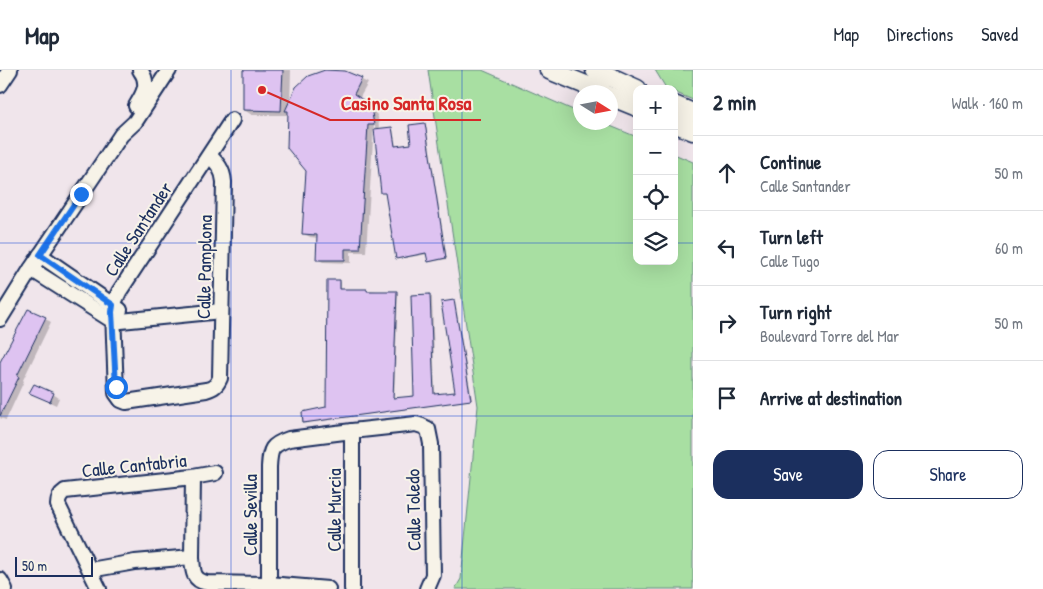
<!DOCTYPE html>
<html lang="en">
<head>
<meta charset="utf-8">
<style>
  body { margin:0; font-family:"Patrick Hand",sans-serif; background:#f6f6f7; color:#1f2937 }
  .controls { position:absolute; right:15px; top:15px; display:grid; overflow:hidden; border-radius:10px; box-shadow:0 5px 20px #0002 }
  .controls button { width:45px; height:45px; display:grid; place-items:center; padding:0; border:0; border-bottom:1px solid #e0e1e3; background:#fff; color:#1f2937; font:25px sans-serif }
  .compass { position:absolute; left:573px; top:15px; width:45px; height:45px; border-radius:50%; background:#fff; box-shadow:0 5px 20px #0002; rotate:101deg }
  .scale { position:absolute; left:15px; bottom:12px; width:78px; box-sizing:border-box; padding-left:5px; border:2px solid #1b2f5e; border-top:0; font-size:14px; line-height:18px; white-space:nowrap; color:#1b2f5e; -webkit-text-stroke:4px #f7f3e8; paint-order:stroke }
  .stop { position:absolute; width:15px; height:15px; margin:-11px; border:4px solid #1a73e8; border-radius:50%; background:#fff }
  .stop.end { background:#1a73e8; border-color:#fff; box-shadow:0 1px 5px #0008 }
  .list { margin:0; padding:0; list-style:none }
  h2 { display:flex; justify-content:space-between; align-items:center; height:65px; margin:0; padding:0 20px; font-size:21px }
  h2 small { font-size:16px; font-weight:400; color:#747a83 }
  .list li { display:grid; grid-template-columns:32px 1fr auto; gap:15px; align-items:center; box-sizing:border-box; height:75px; padding:0 20px; border-top:1px solid #e0e1e3 }
  .list b { display:block; font-size:19px; white-space:nowrap }
  .list p { margin:0; font-size:16px; white-space:nowrap; color:#747a83 }
  .list em { font-size:16px; font-style:normal; color:#747a83 }
  .actions { display:flex; gap:10px; padding:15px 20px }
  .actions a { flex:1; padding:11px 0; border:1px solid #1b2f5e; border-radius:15px; text-align:center; font-size:18px; color:#1b2f5e }
  .actions .main { background:#1b2f5e; color:#fff }
  .icon { flex:none; width:28px; height:28px; fill:none; stroke:currentColor; stroke-width:2; stroke-linecap:round; stroke-linejoin:round }
  .map { position:relative; flex:none; width:693px; height:519px; overflow:hidden }
  header { display:flex; align-items:center; gap:30px; box-sizing:border-box; height:70px; padding:0 25px; background:#fff; border-bottom:1px solid #e0e1e3 }
  header strong { font-size:24px }
  nav { display:flex; gap:28px; margin-inline-start:auto; font-size:18px }
  main { display:flex }
  aside { flex:1; background:#fff }
  .map>svg:first-child { display:block }
  .green { fill:#a8dfa2; stroke:#628780 }
  .shadow { fill:#0003 }
  .building { fill:#dec3f1; stroke:#1b2f5e }
  .lines { fill:none; stroke-linecap:round; stroke-linejoin:round }
  .minor-casing { stroke:#1b2f5e; stroke-width:18 }
  .major-casing { stroke:#1b2f5e; stroke-width:21 }
  .minor { stroke:#f7f3e8; stroke-width:14 }
  .major { stroke:#f7f3e8; stroke-width:18 }
  .route { stroke:#1a73e8; stroke-width:6 }
  .grid { fill:none; stroke:#1d4ed8; stroke-width:1; stroke-opacity:0.55 }
  .labels { text-anchor:middle; dominant-baseline:central; stroke-width:4; stroke-linejoin:round; paint-order:stroke }
  .street-label { font-size:19px; fill:#1b2f5e; stroke:#f7f3e8 }
  .leader { fill:none; stroke:#d62828; stroke-width:2 }
  .callout-dot { fill:#d62828; stroke:#f7f3e8; stroke-width:2 }
  .callout-label { font-size:20px; text-anchor:middle; font-weight:bold; fill:#d62828; stroke:#f7f3e8; stroke-width:4; stroke-linejoin:round; paint-order:stroke }
</style>
</head>
<body>
<header>
<strong>Map</strong>
<nav><a>Map</a><a>Directions</a><a>Saved</a></nav>
</header>
<main>
<div class="map">
<svg width="693" height="519" viewBox="0 0 693 519">
  <rect width="100%" height="100%" fill="#f0e5eb"/>
  <filter id="ink" filterUnits="userSpaceOnUse"><feTurbulence type="fractalNoise" baseFrequency=".02" numOctaves="2"/><feDisplacementMap in="SourceGraphic" scale="10" xChannelSelector="R" yChannelSelector="G"/><feConvolveMatrix kernelMatrix="1 2 1 2 8 2 1 2 1" color-interpolation-filters="sRGB"/></filter>
  <g filter="url(#ink)">
    <g class="green">
      <polygon points="428,0 482,0 580,43 580,52 603,53 637,67 637,191 674,191 674,84 693,92 693,519 455,519 461,509 478,336"/>
      <polygon points="655,0 693,0 693,30 674,22 674,19 666,18"/>
    </g>
    <g class="shadow">
      <polygon points="244,0 291,0 290,34 345,2 368,13 359,29 372,37 378,47 379,58 375,58 375,54 374,54 366,182 351,182 351,193 323,192 317,189 318,168 310,167 304,164 307,100 289,45 252,45 244,40"/>
      <polygon points="425,54 426,55 447,189 430,192 429,192 428,184 398,189 397,188 387,123 383,122 392,58 393,59 396,77 413,75"/>
      <polygon points="339,211 341,212 341,220 367,220 398,223 394,329 415,327 430,226 432,227 435,325 456,323 454,231 455,232 472,330 306,353 304,352 327,338"/>
      <polygon points="28,240 51,252 23,310 24,311 6,350 0,348 0,301"/>
      <polygon points="53,324 59,328 56,335 37,326"/>
    </g>
    <g class="building">
      <polygon points="243,0 283,0 281,41 243,40"/>
      <polygon points="325,0 345,1 362,8 354,24 366,32 372,43 374,55 368,55 360,179 345,179 345,190 316,190 317,165 302,164 306,101 287,78 288,41 285,41 296,17 308,6"/>
      <polygon points="425,53 446,188 428,192 426,183 396,189 385,123 381,123 374,59 392,57 395,76 411,74 409,55"/>
      <polygon points="327,210 340,210 340,219 367,219 367,221 397,221 393,328 414,326 411,225 430,224 434,324 455,322 441,232 454,230 471,330 303,353 302,342 326,337"/>
      <polygon points="28,239 46,247 17,306 19,307 0,346 0,292"/>
      <polygon points="34,314 54,323 50,332 29,323"/>
    </g>
    <g class="lines">
      <defs>
        <g id="minor">
          <polyline points="0,15 10,0"/>
          <path d="M 136,36 C 144,23 150,13 140,0"/>
          <path d="M 209,85 C 217,93 223,99 224,112 L 220,308 C 217,315 214,318 206,320 L 126,332 L 121,330 L 116,323 L 113,242 L 113,235 L 119,222 L 232,50"/>
          <polyline points="40,185 120,240"/>
          <polyline points="31,199 113,251 121,251 221,241"/>
          <polyline points="0,249 31,199 121,65 135,52 169,0"/>
          <polyline points="352,361 352,519"/>
          <path d="M 193,407 L 192,487 C 193,500 192,510 207,513 L 269,514 L 328,519"/>
          <polyline points="90,500 135,492 192,487"/>
          <polyline points="0,510 5,519"/>
          <path d="M 269,514 L 269,397 C 270,379 271,375 289,369 L 352,361 L 416,354 L 422,356 L 428,359 L 431,374 L 433,505 L 427,519"/>
          <path d="M 99,519 L 58,435 C 58,429 59,425 65,421 L 193,407 L 215,403"/>
        </g>
        <g id="major">
          <polyline points="549,0 603,22"/>
          <polyline points="595,0 637,19"/>
          <polyline points="610,26 637,37"/>
          <polyline points="674,35 693,43"/>
          <polyline points="674,53 693,61"/>
        </g>
      </defs>
      <use href="#minor" class="minor-casing"/>
      <use href="#major" class="major-casing"/>
      <use href="#minor" class="minor"/>
      <use href="#major" class="major"/>
    </g>
  </g>
  <g class="lines" filter="url(#ink)">
    <polyline class="route" points="81,124 40,185 113,235 112,242 116,317"/>
  </g>
  <path class="grid" d="M 231,0 L 231,519M 462,0 L 462,519M 0,173 L 637,173M 674,173 L 693,173M 0,346 L 693,346"/>
  <g class="labels">
    <g class="street-label">
      <text transform="translate(138 159) rotate(-57)">Calle Santander</text>
      <text transform="translate(204 197) rotate(-89)">Calle Pamplona</text>
      <text transform="translate(134 395) rotate(-6)">Calle Cantabria</text>
      <text transform="translate(334 440) rotate(-90)">Calle Murcia</text>
      <text transform="translate(413 440) rotate(-91)">Calle Toledo</text>
      <text transform="translate(250 445) rotate(-90)">Calle Sevilla</text>
    </g>
  </g>
  <path class="leader" d="M262 20L330 50H481"/>
  <circle class="callout-dot" cx="262" cy="20" r="5"/>
  <g class="callout-label">
    <text x="406" y="40">Casino Santa Rosa</text>
  </g>
</svg>
<div class="controls">
<button>+</button>
<button>−</button>
<button><svg class="icon" aria-label="locate" viewBox="0 0 24 24"><circle cx="12" cy="12" r="6"/><path d="M12 2v4M12 18v4M2 12h4M18 12h4"/></svg></button>
<button><svg class="icon" aria-label="layers" viewBox="0 0 24 24"><path d="M12 4l9 5-9 5-9-5zM3 14l9 5 9-5"/></svg></button>
</div>
<svg class="compass" viewBox="-18 -18 36 36"><path d="M0-13l5 13h-10z" fill="#e53935"/><path d="M0 13l5-13h-10z" fill="#747a83"/></svg>
<div class="scale">50 m</div>
<div class="stop" style="left:116px;top:317px"></div>
<div class="stop end" style="left:81px;top:124px"></div>
</div>
<aside>
<h2>2 min<small>Walk · 160 m</small></h2>
<ul class="list">
<li><svg class="icon" aria-label="ahead" viewBox="0 0 24 24"><path d="M12 20V5M6 11l6-6 6 6"/></svg><div><b>Continue</b><p>Calle Santander</p></div><em>50 m</em></li>
<li><svg class="icon" aria-label="left" viewBox="0 0 24 24"><path d="M17 20v-9H6M10 6l-5 5 5 5"/></svg><div><b>Turn left</b><p>Calle Tugo</p></div><em>60 m</em></li>
<li><svg class="icon" aria-label="right" viewBox="0 0 24 24"><path d="M7 20v-9h11M14 6l5 5-5 5"/></svg><div><b>Turn right</b><p>Boulevard Torre del Mar</p></div><em>50 m</em></li>
<li><svg class="icon" aria-label="arrive" viewBox="0 0 24 24"><path d="M6 21V4h12l-3 4 3 4H6"/></svg><div><b>Arrive at destination</b></div></li>
</ul>
<div class="actions"><a class="main">Save</a><a>Share</a></div>
</aside>
</main>
</body>
</html>
